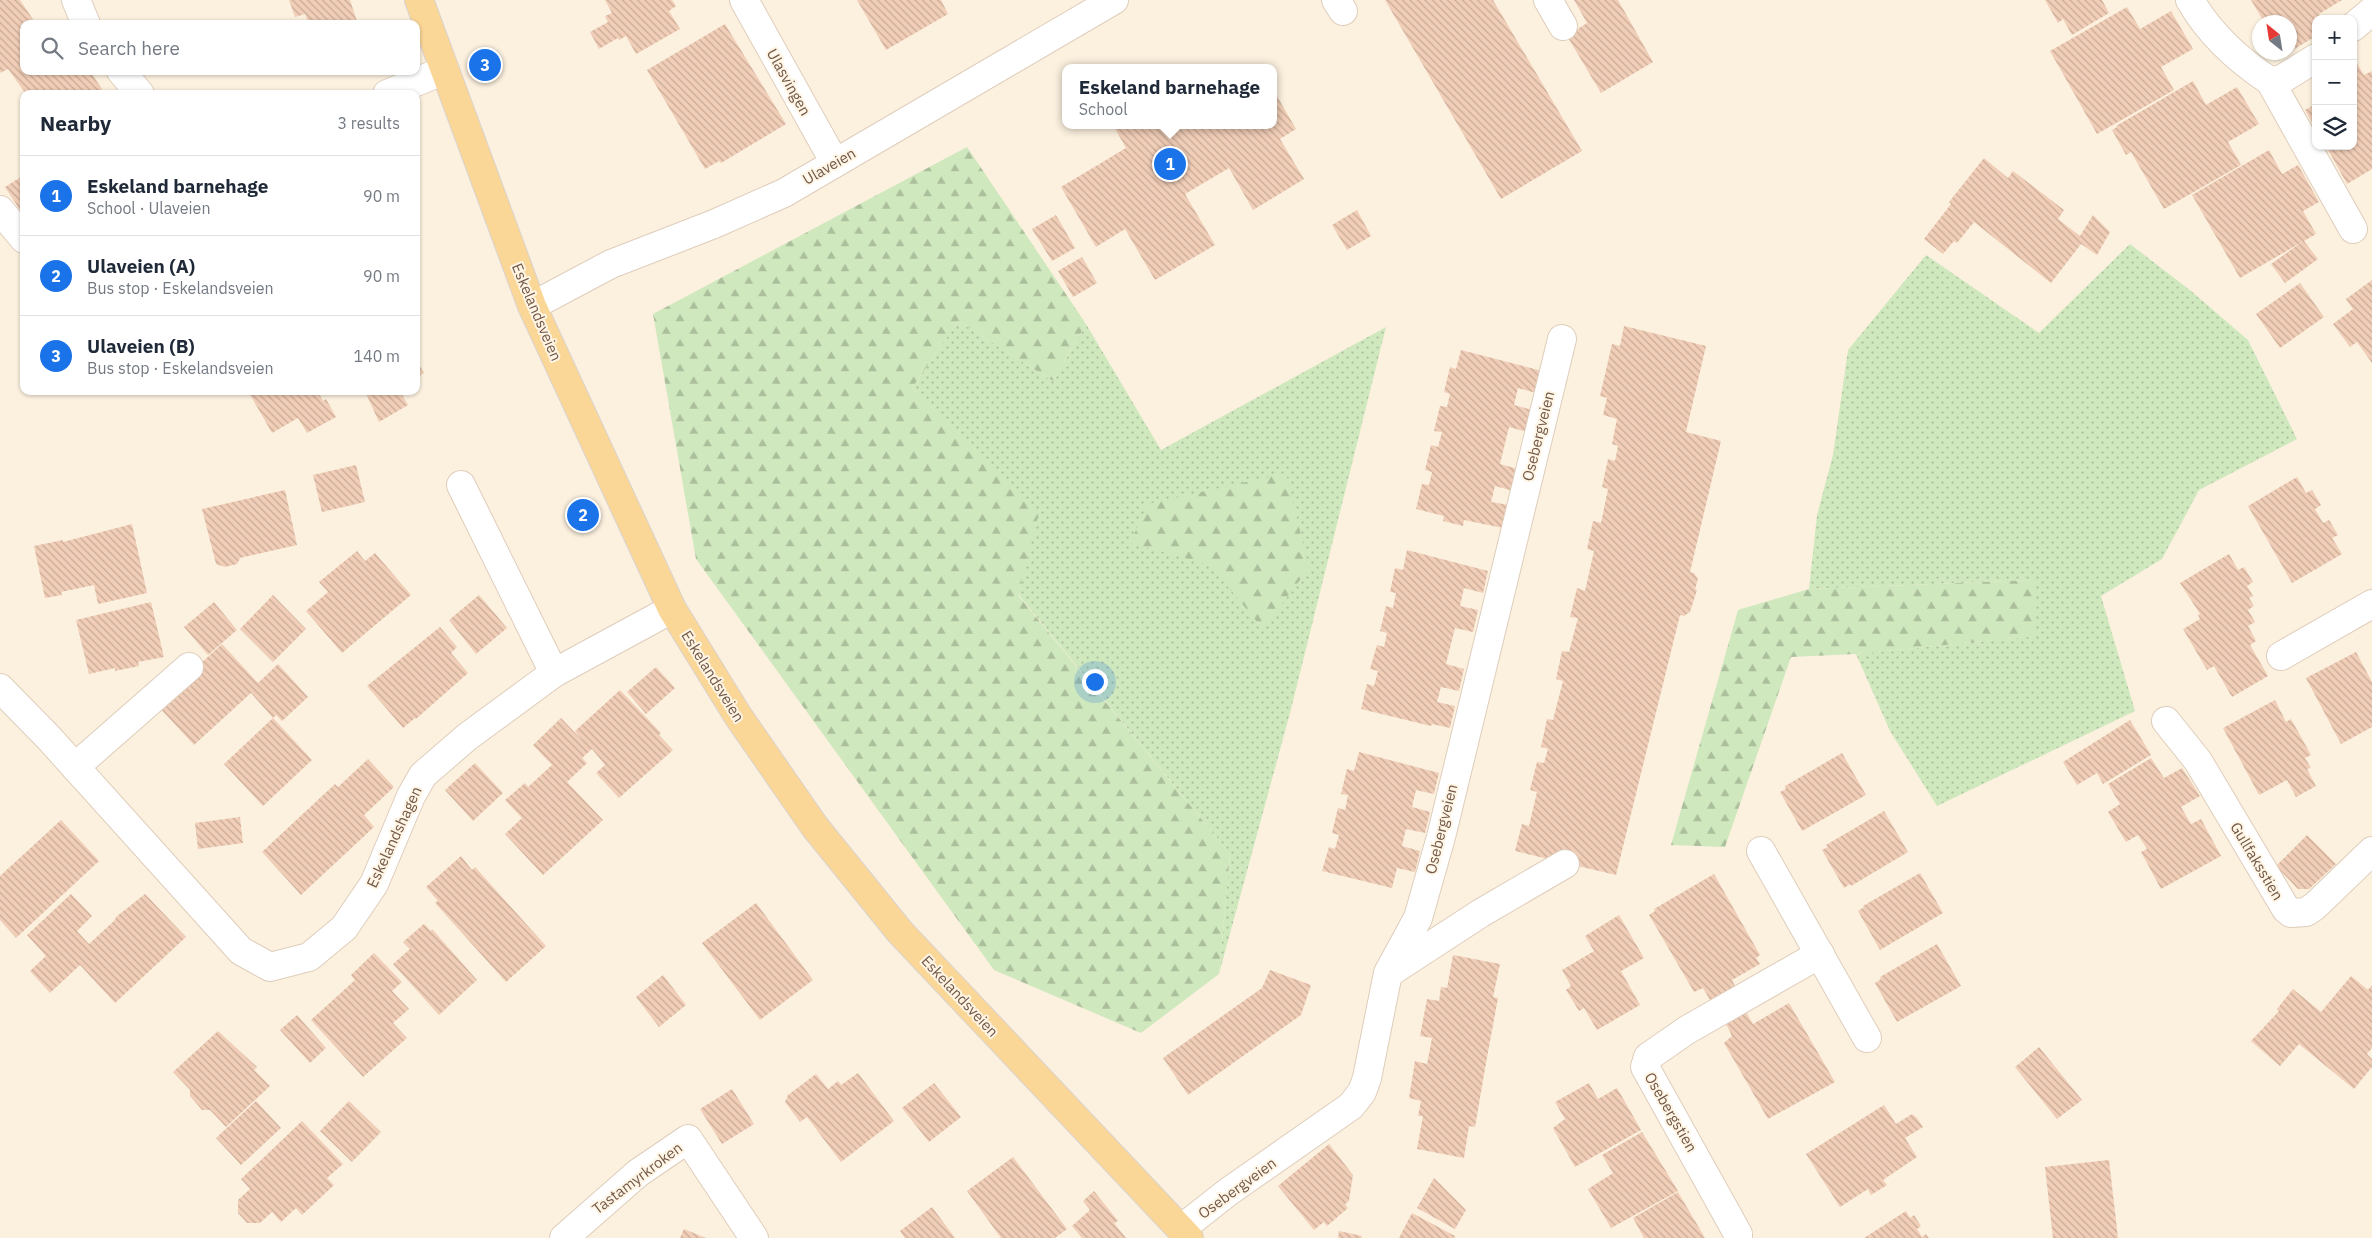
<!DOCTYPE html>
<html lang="en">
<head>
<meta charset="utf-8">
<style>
  body { margin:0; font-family:"IBM Plex Sans",sans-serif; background:#f2f2f3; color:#1f2937 }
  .controls { position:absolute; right:15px; top:15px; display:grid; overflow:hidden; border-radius:10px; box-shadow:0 1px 4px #0004 }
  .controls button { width:45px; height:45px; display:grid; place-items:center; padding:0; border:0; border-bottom:1px solid #e0e1e3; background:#fff; color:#1f2937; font:25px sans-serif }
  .compass { position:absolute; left:2252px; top:15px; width:45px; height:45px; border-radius:50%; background:#fff; box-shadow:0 1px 4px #0004; rotate:330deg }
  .you { position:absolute; left:1094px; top:681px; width:18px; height:18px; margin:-12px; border:4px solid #fff; border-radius:50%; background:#1a73e8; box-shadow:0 0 0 8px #1a73e833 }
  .badge { display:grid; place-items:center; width:32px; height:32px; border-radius:50%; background:#1a73e8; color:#fff; font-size:16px; font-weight:700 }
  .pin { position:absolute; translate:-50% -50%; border:2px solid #fff; box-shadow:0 1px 5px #0006 }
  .popup { position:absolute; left:1062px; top:64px; width:215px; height:65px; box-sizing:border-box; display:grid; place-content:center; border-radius:10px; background:#fff; filter:drop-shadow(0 1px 4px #0005); font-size:16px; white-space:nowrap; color:#747a83 }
  .popup b { font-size:19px; color:#1f2937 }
  .popup::after { content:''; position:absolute; left:50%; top:100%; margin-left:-10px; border:10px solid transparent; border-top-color:#fff }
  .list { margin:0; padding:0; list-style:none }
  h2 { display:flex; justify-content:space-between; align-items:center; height:65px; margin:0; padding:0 20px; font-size:21px }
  h2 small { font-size:16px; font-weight:400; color:#747a83 }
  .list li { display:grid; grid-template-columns:32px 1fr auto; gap:15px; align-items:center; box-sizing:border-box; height:80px; padding:0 20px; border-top:1px solid #e0e1e3 }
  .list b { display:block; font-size:19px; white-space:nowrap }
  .list p { margin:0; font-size:16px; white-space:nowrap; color:#747a83 }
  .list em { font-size:16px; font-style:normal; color:#747a83 }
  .icon { flex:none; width:28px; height:28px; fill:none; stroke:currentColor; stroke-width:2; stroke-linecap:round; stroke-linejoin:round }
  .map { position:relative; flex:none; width:2372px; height:1238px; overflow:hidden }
  .search { position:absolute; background:#fff; box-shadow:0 1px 4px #0004; left:20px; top:20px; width:400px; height:55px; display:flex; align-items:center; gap:12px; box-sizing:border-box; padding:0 18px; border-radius:10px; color:#747a83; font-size:19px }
  .panel { position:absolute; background:#fff; box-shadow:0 1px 4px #0004; left:20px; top:90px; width:400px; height:305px; border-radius:10px }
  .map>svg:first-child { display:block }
  .grass { fill:url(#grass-dots) }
  .forest { fill:url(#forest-firs) }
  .building { fill:url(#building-back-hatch) }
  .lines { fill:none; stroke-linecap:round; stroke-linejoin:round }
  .minor-casing { stroke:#dfcdbb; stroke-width:30 }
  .major-casing { stroke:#dad3cf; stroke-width:30 }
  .minor { stroke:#fff; stroke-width:28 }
  .major { stroke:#fad697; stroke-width:28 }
  .labels { text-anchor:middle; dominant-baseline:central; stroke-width:4; stroke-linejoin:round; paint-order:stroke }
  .street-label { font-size:15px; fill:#715747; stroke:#fff5e5 }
</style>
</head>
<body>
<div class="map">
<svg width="2372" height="1238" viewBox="0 0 2372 1238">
  <defs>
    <pattern id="grass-dots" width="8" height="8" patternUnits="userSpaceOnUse" patternTransform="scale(1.25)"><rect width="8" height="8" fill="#cfe8be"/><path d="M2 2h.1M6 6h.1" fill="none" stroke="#acbf9c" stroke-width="1.8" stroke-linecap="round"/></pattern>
    <pattern id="forest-firs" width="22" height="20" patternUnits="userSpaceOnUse" patternTransform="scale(1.25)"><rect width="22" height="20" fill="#cfe8be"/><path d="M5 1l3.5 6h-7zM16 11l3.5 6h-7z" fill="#acbf9c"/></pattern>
    <pattern id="building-back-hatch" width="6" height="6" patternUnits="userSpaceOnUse" patternTransform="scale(1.25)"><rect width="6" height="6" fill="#f1ceb7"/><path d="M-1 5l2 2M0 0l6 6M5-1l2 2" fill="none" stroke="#c8aa97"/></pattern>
  </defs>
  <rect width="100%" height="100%" fill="#fcf1df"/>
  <g class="grass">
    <polygon points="2130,244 2191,291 2248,340 2297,439 2199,490 2162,559 2101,596 2135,711 1937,806 1890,731 1856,654 2033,636 2034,580 1809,589 1817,515 1833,455 1848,350 1926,255 2039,333"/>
    <polygon points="958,321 1053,381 1086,324 1161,450 1386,327 1290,713 1219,974 1230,854 1018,594 1038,512 912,388"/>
  </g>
  <g class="forest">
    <polygon points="967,147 1086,324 1053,381 958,321 912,388 1039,512 1018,595 1230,854 1219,974 1141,1033 994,970 696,559 653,314"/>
    <polygon points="1286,473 1309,568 1263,629 1210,565 1130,543 1148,504"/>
    <polygon points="2034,580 2034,636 1856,654 1791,657 1725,847 1671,845 1738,610 1809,589"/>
  </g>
  <g class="building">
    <polygon points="0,0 20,0 36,24 24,24 24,71 90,71 102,89 96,94 26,94 8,69 0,73"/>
    <polygon points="289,0 350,0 358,24 309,24 305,14 295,17"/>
    <polygon points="605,0 672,0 676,6 669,11 680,29 636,54 626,36 619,40 618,38 599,49 590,32 608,22 605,16 612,13"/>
    <polygon points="857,0 941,0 948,14 886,50"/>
    <polygon points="1385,0 1493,0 1582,151 1501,199"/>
    <polygon points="1574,0 1618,0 1653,62 1601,93 1567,36 1587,23"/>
    <polygon points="2045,0 2102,0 2109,13 2072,35 2063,19 2058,23"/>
    <polygon points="2251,0 2342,0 2319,14 2322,19 2316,19 2316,36 2291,51 2290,22 2264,22"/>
    <polygon points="2127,7 2140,29 2171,11 2193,49 2161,67 2174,90 2097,134 2050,51"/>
    <polygon points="725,24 786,124 721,163 719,161 705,169 647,70"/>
    <polygon points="2355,60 2364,75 2372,71 2372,169 2347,184 2326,146 2353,146 2353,61"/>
    <polygon points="2193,81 2206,105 2237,87 2259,124 2228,142 2241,165 2164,209 2131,152 2126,155 2112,130 2117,127 2116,126"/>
    <polygon points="1274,91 1296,129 1280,139 1304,179 1253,210 1229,168 1185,194 1215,245 1155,280 1125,229 1096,247 1061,187 1126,148 1113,125 1274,125"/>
    <polygon points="2316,104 2316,129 2305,110"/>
    <polygon points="2269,150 2282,174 2298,165 2319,202 2303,211 2316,234 2304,241 2318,259 2285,283 2271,264 2302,242 2240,278 2192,195"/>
    <polygon points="1984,158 2008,178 2013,171 2064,210 2058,219 2080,236 2093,215 2110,232 2097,255 2081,244 2051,283 1974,222 1957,243 1954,241 1943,254 1924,239 1951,204 1949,202"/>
    <polygon points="24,175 24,216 5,187"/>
    <polygon points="1357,210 1371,236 1347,250 1332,225"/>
    <polygon points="1056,215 1075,248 1052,261 1032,229"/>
    <polygon points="1082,257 1097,283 1073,297 1058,271"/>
    <polygon points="2372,280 2372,363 2357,342 2350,347 2333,324 2353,309 2346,299"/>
    <polygon points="2300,283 2324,317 2280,348 2256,314"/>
    <polygon points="1624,326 1706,346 1686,432 1721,441 1690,572 1694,573 1698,579 1695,589 1697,590 1690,612 1684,616 1680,615 1616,875 1515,851 1522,824 1529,826 1537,792 1530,790 1537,762 1544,763 1548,749 1541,747 1547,719 1553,720 1563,681 1556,679 1562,651 1569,652 1578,618 1570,617 1577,588 1585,591 1594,551 1587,549 1593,521 1601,523 1608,489 1602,487 1608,459 1615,461 1618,446 1612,444 1617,419 1603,415 1607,398 1600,396 1612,344 1620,346"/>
    <polygon points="1461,350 1542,371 1536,393 1518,388 1514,405 1533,410 1527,432 1509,427 1500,464 1518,469 1513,491 1495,486 1491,502 1509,505 1503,528 1464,520 1463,526 1443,521 1444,516 1416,509 1422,484 1429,485 1432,472 1425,470 1431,445 1438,447 1442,432 1434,431 1440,406 1447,407 1450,394 1444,392 1450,367 1456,369"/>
    <polygon points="416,360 424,373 416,378"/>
    <polygon points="248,391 318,391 323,401 326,399 336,417 307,433 298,418 272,433"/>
    <polygon points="365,391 400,391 408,405 379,422"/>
    <polygon points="356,465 365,502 322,512 313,475"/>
    <polygon points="2297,477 2306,493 2312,490 2321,505 2315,509 2323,523 2329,520 2338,535 2332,538 2342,554 2292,583 2248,506"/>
    <polygon points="285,490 297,545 240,558 237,564 225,567 216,564 202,509"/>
    <polygon points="132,524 147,593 98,604 94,585 61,592 62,595 45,598 34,546 63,540 63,542"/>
    <polygon points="1407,550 1488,571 1483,593 1464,588 1460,606 1478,610 1473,632 1455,628 1446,664 1464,669 1459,691 1441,687 1437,702 1455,706 1450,728 1432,724 1431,726 1361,709 1367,684 1374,686 1378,671 1370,669 1377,645 1384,647 1387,633 1380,631 1386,606 1393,608 1396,593 1390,592 1395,568 1403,570"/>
    <polygon points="357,551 365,561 375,553 411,595 342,653 306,611 328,592 319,582"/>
    <polygon points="2229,554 2238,570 2244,567 2253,582 2247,586 2253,596 2249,598 2254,606 2248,610 2255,622 2248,626 2256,641 2250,645 2268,676 2232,697 2214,666 2207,670 2183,629 2200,619 2198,615 2200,614 2180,583"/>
    <polygon points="273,595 306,629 273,662 240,629"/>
    <polygon points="479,595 507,628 476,654 449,620"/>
    <polygon points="151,602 164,657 138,662 139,666 115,671 115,668 89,674 76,620"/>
    <polygon points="214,602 237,630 208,655 184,627"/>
    <polygon points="440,627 457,647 451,653 468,673 416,719 415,718 403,728 367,686"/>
    <polygon points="222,644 258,683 278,664 308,697 282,721 276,715 273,718 251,693 194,745 156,704"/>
    <polygon points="2356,652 2372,682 2372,727 2341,744 2306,678"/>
    <polygon points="656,667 675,688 646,714 627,692"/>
    <polygon points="620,690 661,733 659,735 673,750 619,798 596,773 605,765 592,749 582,758 587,763 567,782 603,820 543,875 505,834 522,818 505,800 525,783 528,787 552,765 533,745 561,718 583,741 575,731"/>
    <polygon points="2275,700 2286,722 2291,719 2311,755 2305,758 2311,768 2307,769 2316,786 2296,797 2287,780 2259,795 2223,728"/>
    <polygon points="273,718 312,760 263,806 224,764"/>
    <polygon points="2130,720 2151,755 2103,784 2097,773 2077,785 2063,762"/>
    <polygon points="1359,752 1439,773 1434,794 1416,790 1412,807 1430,812 1425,833 1406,829 1402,846 1420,851 1415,872 1397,868 1392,888 1322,871 1329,847 1335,849 1339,835 1332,833 1338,808 1345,810 1348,795 1341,794 1347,769 1354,771"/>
    <polygon points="1842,753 1866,795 1802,831 1780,792 1786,789 1785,786"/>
    <polygon points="2151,758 2164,778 2182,768 2200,796 2181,807 2191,824 2201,819 2221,856 2161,889 2141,852 2147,849 2138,835 2126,842 2108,812 2120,804 2108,784"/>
    <polygon points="368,759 394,787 364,815 374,827 301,895 262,852 335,784 338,787"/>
    <polygon points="475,763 503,793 473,821 445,790"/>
    <polygon points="1884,811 1908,852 1851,886 1850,884 1844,888 1822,850 1828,847 1826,845"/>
    <polygon points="240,817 243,843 198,849 195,823"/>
    <polygon points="61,820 99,861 16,938 0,920 0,876"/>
    <polygon points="2307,835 2336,864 2309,889 2298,889 2276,866"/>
    <polygon points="461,856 472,870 475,867 546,946 506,982 435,903 438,901 426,887"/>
    <polygon points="1920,873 1943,913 1880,950 1858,911 1864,907 1863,906"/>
    <polygon points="1714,874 1760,955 1756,958 1760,964 1732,980 1735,986 1710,1000 1703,988 1694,992 1649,915 1655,911 1654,909"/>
    <polygon points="71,894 92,916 77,931 89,944 115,920 116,917 145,894 186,937 115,1003 80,965 50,993 30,971 46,956 27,935"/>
    <polygon points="756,903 813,980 760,1020 702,943"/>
    <polygon points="1619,915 1644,958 1621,971 1640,1005 1597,1030 1584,1008 1579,1011 1566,990 1571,986 1562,970 1594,951 1585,936"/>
    <polygon points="424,924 431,931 432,929 477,980 439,1015 393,964 410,949 403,942"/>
    <polygon points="1937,944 1961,986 1897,1022 1875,983 1881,979 1880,977"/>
    <polygon points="374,953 402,982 392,991 409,1009 393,1023 407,1038 363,1077 311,1020 355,980 351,975"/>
    <polygon points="1453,955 1500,964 1493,997 1498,998 1486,1063 1475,1127 1469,1126 1464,1158 1417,1149 1423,1116 1418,1116 1421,1101 1409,1098 1415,1061 1427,1064 1432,1038 1420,1036 1427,999 1439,1001 1441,987 1447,988"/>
    <polygon points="1270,970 1311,985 1301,1015 1188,1095 1163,1058 1262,988"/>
    <polygon points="663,975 686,1005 659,1027 636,997"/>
    <polygon points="2351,976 2368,990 2372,985 2372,1048 2367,1054 2372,1059 2372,1067 2354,1089 2299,1044 2280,1066 2251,1041 2279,1011 2277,1009 2293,989 2321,1012"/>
    <polygon points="1789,1003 1835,1082 1768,1119 1724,1043 1732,1036 1726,1024 1746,1012 1753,1024"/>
    <polygon points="297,1015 326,1048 310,1063 280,1030"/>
    <polygon points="218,1031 257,1067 254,1070 270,1086 226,1127 210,1110 202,1110 190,1096 190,1090 173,1072"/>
    <polygon points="2039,1047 2082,1100 2057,1119 2015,1067"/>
    <polygon points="858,1073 894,1121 841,1162 807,1117 800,1122 785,1102 788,1095 816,1074 828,1089 838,1081 841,1085"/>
    <polygon points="934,1083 961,1117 929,1142 902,1108"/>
    <polygon points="1589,1083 1598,1099 1617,1088 1641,1130 1575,1167 1553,1128 1565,1119 1555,1102"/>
    <polygon points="732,1089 754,1124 722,1144 700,1109"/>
    <polygon points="256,1101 281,1128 241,1165 216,1138"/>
    <polygon points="349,1101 381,1132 352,1162 320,1131"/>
    <polygon points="1884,1105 1896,1124 1912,1114 1917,1118 1923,1127 1905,1138 1917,1157 1883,1180 1887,1185 1871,1195 1868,1189 1840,1207 1806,1154"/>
    <polygon points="302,1121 343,1164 327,1178 334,1185 302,1215 296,1208 281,1222 272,1212 260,1223 247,1223 238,1213 238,1200 250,1189 241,1179"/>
    <polygon points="1642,1132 1678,1191 1611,1228 1588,1189 1613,1173 1602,1155"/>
    <polygon points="1329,1144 1353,1175 1349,1201 1345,1204 1348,1208 1327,1226 1324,1222 1314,1230 1278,1186"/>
    <polygon points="1013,1157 1067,1229 1055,1238 1001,1238 967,1191"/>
    <polygon points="2109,1160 2118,1238 2053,1238 2045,1167"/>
    <polygon points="1434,1178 1466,1210 1455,1229 1417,1208"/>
    <polygon points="1094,1191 1118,1221 1114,1223 1126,1238 1082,1238 1072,1226 1090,1210 1083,1201"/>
    <polygon points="1678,1192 1705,1238 1644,1238 1633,1218"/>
    <polygon points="932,1207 955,1238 905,1238 900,1231"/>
    <polygon points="1906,1211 1910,1218 1914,1215 1921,1226 1917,1229 1922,1237 1926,1234 1929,1238 1864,1238"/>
    <polygon points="1412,1213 1455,1236 1454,1238 1399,1238"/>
    <polygon points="684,1229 706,1238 680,1238"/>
    <polygon points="1339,1231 1362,1236 1361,1238 1338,1238"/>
  </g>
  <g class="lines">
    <defs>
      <g id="minor">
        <polyline points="76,0 86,24"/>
        <polyline points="744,0 835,163"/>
        <polyline points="1336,0 1343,11"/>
        <polyline points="1548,0 1563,26"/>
        <path d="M 2190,0 C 2209,33 2238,60 2270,81 L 2282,79 L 2316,58"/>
        <polyline points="2353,27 2372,11"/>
        <polyline points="121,71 140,94"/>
        <polyline points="2270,81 2353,229"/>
        <polyline points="387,94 445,70"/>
        <polyline points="0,210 24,239"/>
        <polyline points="532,306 611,264 714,224 784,193 1114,0"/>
        <polyline points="461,485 554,673"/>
        <polyline points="2281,656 2372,604"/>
        <polyline points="0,688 49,738 241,951 270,967 309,957 344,928 374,884 411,796 423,775 467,737 554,673 672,609"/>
        <polyline points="2166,721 2198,761 2273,887 2286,909 2291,913 2306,912 2315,906 2372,851"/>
        <polyline points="75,767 189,667"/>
        <polyline points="1761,851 1867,1038"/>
        <polyline points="1392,971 1481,913 1565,864"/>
        <polyline points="1181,1229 1228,1192 1351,1106 1362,1092 1367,1078 1388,973 1418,918 1441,837 1562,339"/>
        <polyline points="564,1238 638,1173 688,1139 754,1238"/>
        <polyline points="1738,1238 1738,1234 1645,1067 1648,1057 1687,1030 1820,954"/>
      </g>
      <polyline id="major" points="419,0 532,306 672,609 738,716 815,827 900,932 1189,1238"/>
    </defs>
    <use href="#minor" class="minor-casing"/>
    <use href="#major" class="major-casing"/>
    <use href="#minor" class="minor"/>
    <use href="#major" class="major"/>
  </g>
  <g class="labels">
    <g class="street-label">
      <text transform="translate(789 82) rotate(61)">Ulasvingen</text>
      <text transform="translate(829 166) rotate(-30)">Ulaveien</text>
      <text transform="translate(537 312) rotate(67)">Eskelandsveien</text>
      <text transform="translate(1538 436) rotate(-76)">Osebergveien</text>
      <text transform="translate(713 676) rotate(58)">Eskelandsveien</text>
      <text transform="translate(1441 829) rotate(-76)">Osebergveien</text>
      <text transform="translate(394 837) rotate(-65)">Eskelandshagen</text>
      <text transform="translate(2257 861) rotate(59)">Gullfaksstien</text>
      <text transform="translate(960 996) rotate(47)">Eskelandsveien</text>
      <text transform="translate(1671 1112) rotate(60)">Osebergstien</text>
      <text transform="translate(637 1178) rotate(-37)">Tastamyrkroken</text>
      <text transform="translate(1237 1188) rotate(-36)">Osebergveien</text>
    </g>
  </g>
</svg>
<div class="controls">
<button>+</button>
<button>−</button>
<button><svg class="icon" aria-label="layers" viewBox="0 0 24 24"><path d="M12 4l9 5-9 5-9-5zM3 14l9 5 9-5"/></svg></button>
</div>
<svg class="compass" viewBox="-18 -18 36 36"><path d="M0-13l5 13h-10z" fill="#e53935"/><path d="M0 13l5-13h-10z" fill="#747a83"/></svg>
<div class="you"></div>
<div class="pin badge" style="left:1170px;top:164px">1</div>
<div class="popup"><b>Eskeland barnehage</b>School</div>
<div class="pin badge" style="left:583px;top:515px">2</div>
<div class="pin badge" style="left:485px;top:65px">3</div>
<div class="search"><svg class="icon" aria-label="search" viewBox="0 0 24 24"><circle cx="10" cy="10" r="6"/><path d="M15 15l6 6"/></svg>Search here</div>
<section class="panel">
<h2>Nearby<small>3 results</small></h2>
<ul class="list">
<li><span class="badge">1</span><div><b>Eskeland barnehage</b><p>School · Ulaveien</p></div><em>90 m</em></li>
<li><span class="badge">2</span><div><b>Ulaveien (A)</b><p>Bus stop · Eskelandsveien</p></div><em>90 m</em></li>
<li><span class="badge">3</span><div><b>Ulaveien (B)</b><p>Bus stop · Eskelandsveien</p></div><em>140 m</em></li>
</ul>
</section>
</div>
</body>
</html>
